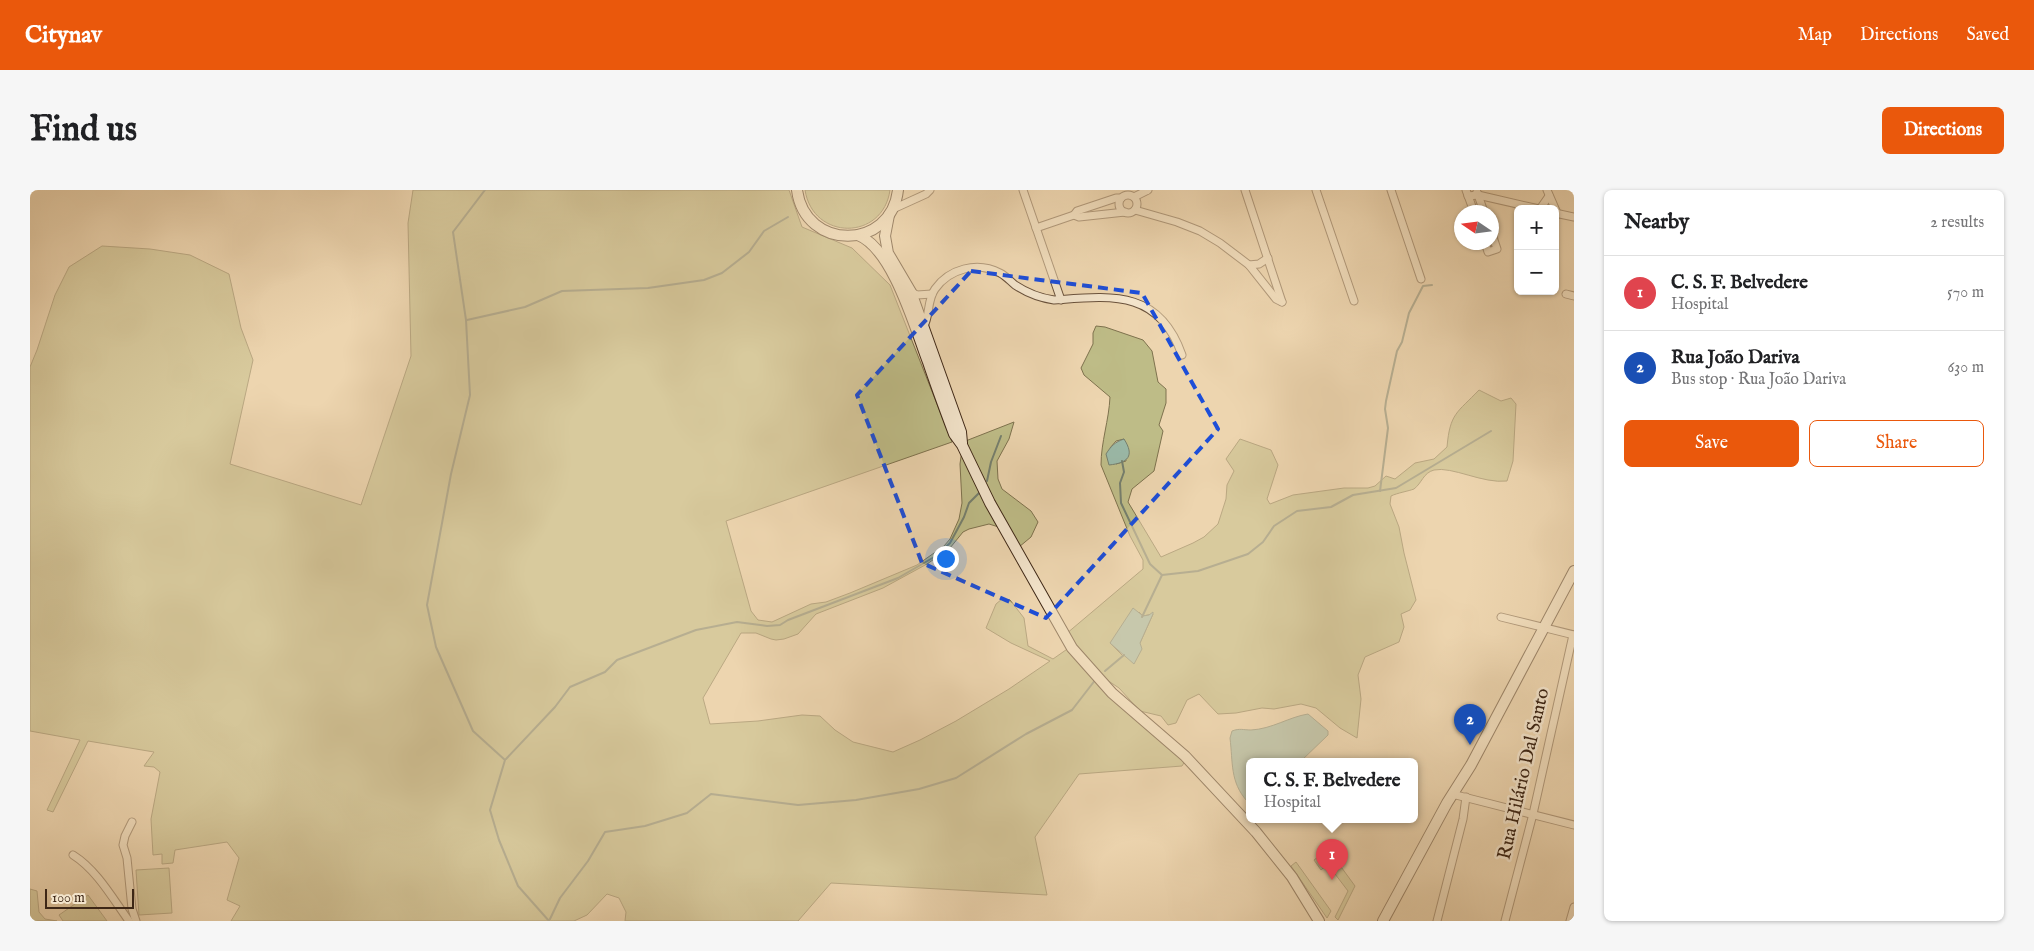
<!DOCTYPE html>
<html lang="en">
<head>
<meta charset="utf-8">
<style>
  body { margin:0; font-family:"IM FELL English",serif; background:#f6f6f6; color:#202124 }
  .controls { position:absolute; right:15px; top:15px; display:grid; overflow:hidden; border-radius:8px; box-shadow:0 1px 4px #0004 }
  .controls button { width:45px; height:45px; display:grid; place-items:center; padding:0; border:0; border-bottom:1px solid #e0e0e0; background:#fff; color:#202124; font:25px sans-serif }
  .compass { position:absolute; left:1424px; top:15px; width:45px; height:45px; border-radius:50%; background:#fff; box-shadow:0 1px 4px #0004; rotate:283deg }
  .scale { position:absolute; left:15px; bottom:12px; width:89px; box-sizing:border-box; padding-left:5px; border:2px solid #3e2716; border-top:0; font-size:14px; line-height:18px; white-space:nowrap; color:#3e2716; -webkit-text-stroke:4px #f3e4cb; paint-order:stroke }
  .you { position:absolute; left:915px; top:368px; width:18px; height:18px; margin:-12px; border:4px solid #fff; border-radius:50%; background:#1a73e8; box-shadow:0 0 0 8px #1a73e833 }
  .badge { display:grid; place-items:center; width:32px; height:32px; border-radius:50%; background:#ea580c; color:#fff; font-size:16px; font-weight:700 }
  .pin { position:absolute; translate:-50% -41px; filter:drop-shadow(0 1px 2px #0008) }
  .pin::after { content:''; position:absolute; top:26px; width:18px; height:15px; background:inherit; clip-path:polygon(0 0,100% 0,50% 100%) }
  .popup { position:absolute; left:1216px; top:568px; width:172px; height:65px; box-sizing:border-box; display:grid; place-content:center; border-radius:8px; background:#fff; filter:drop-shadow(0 1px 4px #0005); font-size:16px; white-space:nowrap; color:#757577 }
  .popup b { font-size:19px; color:#202124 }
  .popup::after { content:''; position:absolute; left:50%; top:100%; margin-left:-10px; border:10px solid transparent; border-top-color:#fff }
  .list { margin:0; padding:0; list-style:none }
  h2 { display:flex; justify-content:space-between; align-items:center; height:65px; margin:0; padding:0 20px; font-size:21px }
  h2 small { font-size:16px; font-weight:400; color:#757577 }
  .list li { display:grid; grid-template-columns:32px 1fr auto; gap:15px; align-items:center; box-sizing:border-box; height:75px; padding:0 20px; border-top:1px solid #e0e0e0 }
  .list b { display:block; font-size:19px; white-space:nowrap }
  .list p { margin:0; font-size:16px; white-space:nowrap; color:#757577 }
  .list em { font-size:16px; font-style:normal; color:#757577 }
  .actions { display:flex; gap:10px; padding:15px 20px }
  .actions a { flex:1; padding:11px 0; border:1px solid #ea580c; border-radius:8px; text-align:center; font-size:18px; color:#ea580c }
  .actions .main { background:#ea580c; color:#fff }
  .map { position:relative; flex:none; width:1544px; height:731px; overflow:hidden; border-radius:8px }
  header { display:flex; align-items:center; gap:30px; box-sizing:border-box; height:70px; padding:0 25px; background:#ea580c; color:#fff }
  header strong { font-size:24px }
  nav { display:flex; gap:28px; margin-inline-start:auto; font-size:18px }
  .intro { display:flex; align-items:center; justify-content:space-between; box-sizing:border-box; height:120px; padding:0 30px }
  h1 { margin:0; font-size:35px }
  .button { padding:12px 22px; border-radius:8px; background:#ea580c; color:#fff; font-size:18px; font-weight:700 }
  main { display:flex; gap:30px; padding:0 30px }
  aside { flex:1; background:#fff; border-radius:8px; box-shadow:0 1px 4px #0004 }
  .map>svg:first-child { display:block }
  .green { fill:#bebc87; stroke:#7e724e; fill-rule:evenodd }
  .water { fill:#9ab9a8; stroke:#757f6e }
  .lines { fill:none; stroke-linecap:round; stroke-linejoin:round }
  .stream { stroke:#757f6e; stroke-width:2 }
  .street-casing { stroke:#6a523c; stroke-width:9 }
  .secondary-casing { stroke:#3e2716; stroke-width:12 }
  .street { stroke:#f3e4cb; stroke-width:7 }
  .secondary { stroke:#f3e4cb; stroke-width:10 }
  .marked { fill:none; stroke:#1d4ed8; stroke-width:4; stroke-dasharray:10 6; stroke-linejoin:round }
  .labels { text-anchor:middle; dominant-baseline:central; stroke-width:5; stroke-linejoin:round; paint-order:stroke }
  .street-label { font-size:19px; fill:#3e2716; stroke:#f3e4cb }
</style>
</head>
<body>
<header>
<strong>Citynav</strong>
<nav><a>Map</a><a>Directions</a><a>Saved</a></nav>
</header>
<div class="intro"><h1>Find us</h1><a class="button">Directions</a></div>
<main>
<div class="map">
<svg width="1544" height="731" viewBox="0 0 1544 731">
  <rect width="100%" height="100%" fill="#edd5af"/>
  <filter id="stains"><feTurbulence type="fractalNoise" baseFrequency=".004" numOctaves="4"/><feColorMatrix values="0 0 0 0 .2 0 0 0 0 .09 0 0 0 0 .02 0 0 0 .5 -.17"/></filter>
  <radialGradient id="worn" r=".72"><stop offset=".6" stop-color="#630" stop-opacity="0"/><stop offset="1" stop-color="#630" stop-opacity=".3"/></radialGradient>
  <g class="green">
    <path d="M 383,0 L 759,0 L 772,37 L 822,58 L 860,95 L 922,252 L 696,331 L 721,421 L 728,430 L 742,432 L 781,414 L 796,412 L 820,403 L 887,375 L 914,356 L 920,349 L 929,329 L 932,313 L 930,274 L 933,252 L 984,232 L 979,249 L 967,271 L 968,289 L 972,299 L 1001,321 L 1008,332 L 1001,347 L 989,357 L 972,338 L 959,334 L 939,339 L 933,342 L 920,358 L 897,374 L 853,398 L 786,424 L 768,444 L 754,449 L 746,450 L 741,449 L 726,443 L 711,443 L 673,508 L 680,534 L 728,531 L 772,525 L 790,526 L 805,540 L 823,552 L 863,562 L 890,550 L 926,531 L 979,499 L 1020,471 L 981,453 L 956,438 L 966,414 L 972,409 L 980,410 L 994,428 L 998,456 L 1023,469 L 1043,455 L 1036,444 L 1113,379 L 1113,370 L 1100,346 L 1071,275 C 1071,252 1079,230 1080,207 L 1054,185 L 1051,178 L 1063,154 L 1063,143 L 1066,136 L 1075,137 L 1113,150 L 1122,161 L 1128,192 L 1136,199 L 1136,213 L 1129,235 L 1133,241 L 1124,281 L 1102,299 L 1098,312 L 1131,367 L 1163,353 L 1174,347 L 1188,334 L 1196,309 L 1197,295 L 1204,281 L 1196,269 L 1210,249 L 1241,260 L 1248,275 L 1237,309 L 1240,314 L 1263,305 L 1314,298 L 1338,298 L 1345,296 L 1356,286 L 1365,289 L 1385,273 L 1404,269 L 1417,257 C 1420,223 1427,223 1449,200 L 1471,211 L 1481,208 L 1486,214 L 1483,271 L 1477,291 C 1453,294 1422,276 1404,280 C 1393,283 1392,293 1384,299 C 1379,301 1367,303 1361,306 L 1360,314 L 1369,337 L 1374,363 L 1386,410 L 1380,420 L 1371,424 L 1374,437 L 1369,452 L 1335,467 L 1328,485 L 1331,509 L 1327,548 L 1310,538 L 1286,518 L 1271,514 L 1244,519 L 1232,518 L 1206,523 L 1188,524 L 1169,504 L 1157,510 L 1146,533 L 1138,535 L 1131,526 L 1110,521 L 1089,498 L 1077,490 L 1155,571 L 1152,576 L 1049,584 L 1005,647 L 1017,705 L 801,693 L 768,731 L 595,731 L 596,722 L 589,708 L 577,704 L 557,725 L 544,731 L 201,731 L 210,716 L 197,710 L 209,668 L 197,652 L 145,660 L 143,673 L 132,674 L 132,664 L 123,665 L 121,629 L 130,582 L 124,577 L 114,576 L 124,562 L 58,551 L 23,622 L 17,620 L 50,550 L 0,541 L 0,177 L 7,160 L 25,105 L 39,77 L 72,56 L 120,59 L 160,65 L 199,84 L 211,138 L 223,170 L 200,274 L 331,315 L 381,166 L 378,33 ZM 1094,249 L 1096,271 L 1086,274 L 1080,258 L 1086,251 ZM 1109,422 L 1113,426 L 1123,424 L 1110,453 L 1093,466 L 1080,453 Z"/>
    <path d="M 775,0 L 860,0 C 853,51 783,51 775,0 Z"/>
    <polygon points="1298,659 1325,696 1308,730 1305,727 1318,701 1302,680 1304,679 1299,673 1291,680 1284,670"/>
    <polygon points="1266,672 1301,721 1297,728 1261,676"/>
    <polygon points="139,678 142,723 109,725 106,680"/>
    <polygon points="0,699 7,701 9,722 15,729 27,731 0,731"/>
    <polygon points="58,705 77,731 33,731 29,725"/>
  </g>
  <g class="water">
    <path d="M 1094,249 C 1105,266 1098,273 1079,275 L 1076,264 C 1081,256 1085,252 1094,249 Z"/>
    <polygon points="1103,418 1113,426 1119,425 1123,422 1123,424 1110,453 1112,459 1104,474 1080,453"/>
    <path d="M 1278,524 L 1298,541 L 1298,545 L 1271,571 L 1220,571 L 1219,612 L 1217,611 C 1200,592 1203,573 1200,548 L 1202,541 C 1210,538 1213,540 1221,540 C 1242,539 1259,527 1278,524 Z"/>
  </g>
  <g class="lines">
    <g class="stream">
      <polyline points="455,0 423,42 436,130 440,205 421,284 397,415 406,457 443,541 475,570 460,620 469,650 488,696 519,731"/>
      <polyline points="437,130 495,117 532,101 618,98 674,90 692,83 719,62 734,41 758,27"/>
      <polyline points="1092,271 1094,282 1090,293 1091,313 1120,374 1132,385"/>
      <polyline points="957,291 961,272 971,246"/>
      <polyline points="1350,301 1358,238 1355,219 1356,211 1367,161 1372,152 1379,123 1393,96 1402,95"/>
      <polyline points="1112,427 1132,385 1168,381 1218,364 1233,352 1244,336 1267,321 1301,317 1323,305 1366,298 1461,241"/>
      <polyline points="1075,481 1094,465"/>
      <polyline points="476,569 525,517 540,497 575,482 587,470 666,440 707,432 737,436 750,435 758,430 868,388 906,366 920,353 934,327 939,313 951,301"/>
      <polyline points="0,729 3,731"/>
      <polyline points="520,729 530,708 558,671 575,642 615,636 657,623 681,604 768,615 826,610 889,599 926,588 996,544 1042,520 1066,489"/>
    </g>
    <defs>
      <g id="street">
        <polyline points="993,0 1031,110"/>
        <polyline points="1215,0 1252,112"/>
        <polyline points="1286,0 1324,111"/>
        <polyline points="1361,0 1391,89"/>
        <polyline points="1436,0 1444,22"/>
        <polyline points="1517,0 1527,23"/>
        <polyline points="1447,2 1454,22"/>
        <circle cx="1098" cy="14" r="9"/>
        <polyline points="1438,6 1448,5 1509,19"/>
        <polyline points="1104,7 1118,0"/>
        <polyline points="863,19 896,4 900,0"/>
        <polyline points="1510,19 1519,6"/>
        <polyline points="1105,20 1147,32 1170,41 1190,53 1219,75 1246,109 1252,112"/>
        <polyline points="1525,23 1544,27"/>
        <polyline points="1044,25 1049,27 1095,22"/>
        <polyline points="1006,38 1044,25 1047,21 1086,8 1091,8"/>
        <polyline points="1455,52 1458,62 1467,59 1462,44"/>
        <polyline points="1219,75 1229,74 1238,68"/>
        <polyline points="881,102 887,105 902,104"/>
        <polyline points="1536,104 1544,106"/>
        <path d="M 894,136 C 900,125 897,110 905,99 C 919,79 947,71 970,83 C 976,86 980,91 985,95 C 997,103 1010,108 1024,110 C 1081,106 1129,99 1152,165"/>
        <polyline points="1471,427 1544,445"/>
        <polyline points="1422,604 1544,635"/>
        <polyline points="102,632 95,646 93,655 97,668 102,719 106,731"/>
        <path d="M 43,665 C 67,680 83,709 99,731"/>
        <polyline points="1407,731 1433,629 1436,607"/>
        <polyline points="1475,731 1503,624 1543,445"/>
        <polyline points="1540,731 1544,717"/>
      </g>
      <g id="secondary">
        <path d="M 767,0 C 775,61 861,61 868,0"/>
        <polyline points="859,25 855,46 858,63 881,102 931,242 932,253"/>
        <path d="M 828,45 C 863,59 885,138 898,172 C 906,196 915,220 924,244 L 932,255 L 960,313 L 1042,458 L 1082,503 L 1155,566 L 1226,642 L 1262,687 L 1289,731"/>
        <polyline points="1353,731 1417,613 1441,575 1544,381"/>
      </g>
    </defs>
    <use href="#street" class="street-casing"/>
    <use href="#secondary" class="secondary-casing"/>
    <use href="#street" class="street"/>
    <use href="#secondary" class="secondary"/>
  </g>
  <path d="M0 0H1544V731H0ZM 941,81 L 1112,103 L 1188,239 L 1016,428 L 892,373 L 827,205 Z" fill="#edd5af" fill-opacity=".55" fill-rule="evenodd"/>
  <path class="marked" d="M 941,81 L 1112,103 L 1188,239 L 1016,428 L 892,373 L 827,205 Z"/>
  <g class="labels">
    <g class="street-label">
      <text transform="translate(1494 584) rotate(-77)">Rua Hilário Dal Santo</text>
    </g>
  </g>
  <rect width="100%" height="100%" filter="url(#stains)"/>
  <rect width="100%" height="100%" fill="url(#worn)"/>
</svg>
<div class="controls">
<button>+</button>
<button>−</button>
</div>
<svg class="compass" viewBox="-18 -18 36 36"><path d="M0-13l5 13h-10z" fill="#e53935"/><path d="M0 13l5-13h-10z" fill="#757577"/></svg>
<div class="scale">100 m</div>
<div class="you"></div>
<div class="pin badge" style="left:1302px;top:690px;background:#e0444e">1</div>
<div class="popup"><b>C. S. F. Belvedere</b>Hospital</div>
<div class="pin badge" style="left:1440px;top:555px;background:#1a4fb4">2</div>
</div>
<aside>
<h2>Nearby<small>2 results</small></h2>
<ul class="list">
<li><span class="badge" style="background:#e0444e">1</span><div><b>C. S. F. Belvedere</b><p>Hospital</p></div><em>570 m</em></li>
<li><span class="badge" style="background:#1a4fb4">2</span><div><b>Rua João Dariva</b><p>Bus stop · Rua João Dariva</p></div><em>630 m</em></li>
</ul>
<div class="actions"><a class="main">Save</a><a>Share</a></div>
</aside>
</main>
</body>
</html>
